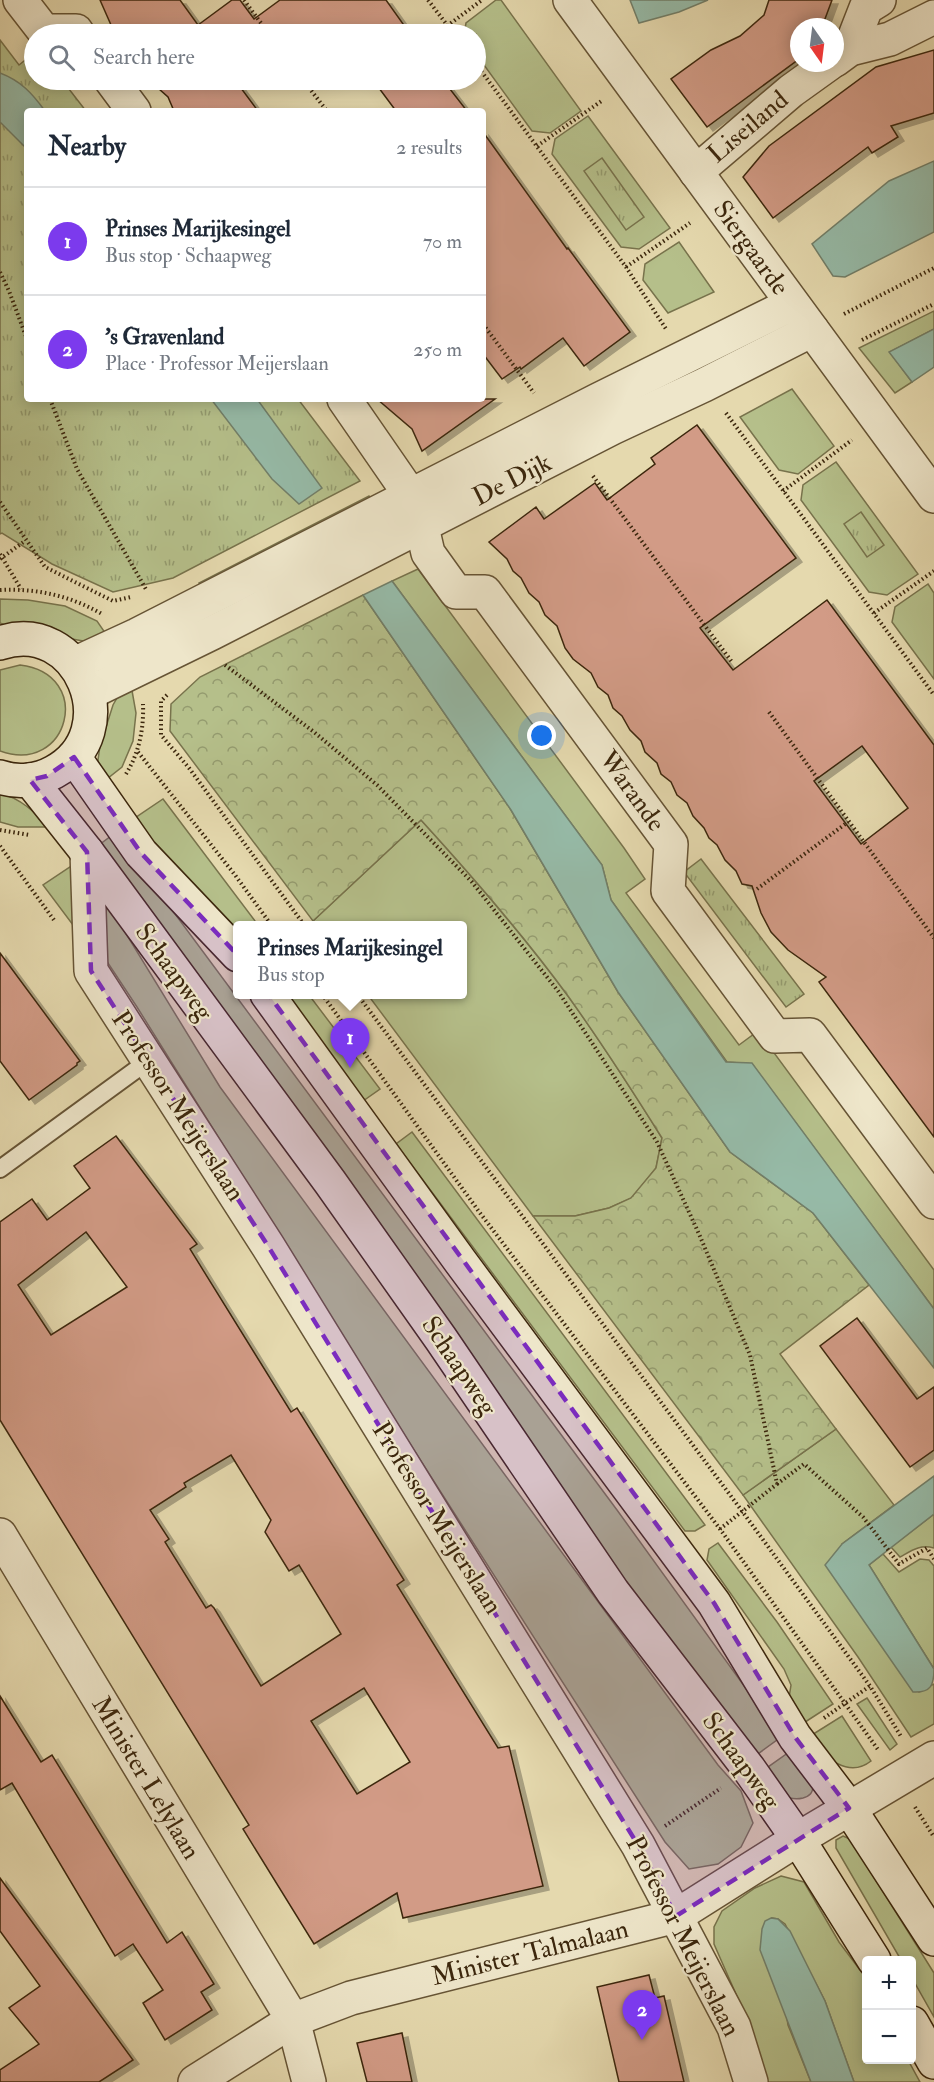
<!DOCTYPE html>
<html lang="en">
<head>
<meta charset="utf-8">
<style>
  body { margin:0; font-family:"IM FELL Double Pica",serif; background:#f2f2f3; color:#1f2937 }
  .controls { position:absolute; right:18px; bottom:18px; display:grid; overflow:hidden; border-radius:6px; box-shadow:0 3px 15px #0003 }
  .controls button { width:54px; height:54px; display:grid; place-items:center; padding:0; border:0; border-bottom:2px solid #e0e1e3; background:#fff; color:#1f2937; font:30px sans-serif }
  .compass { position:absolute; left:790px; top:18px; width:54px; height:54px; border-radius:50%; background:#fff; box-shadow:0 3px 15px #0003; rotate:166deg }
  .you { position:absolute; left:542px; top:736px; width:21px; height:21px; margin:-15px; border:4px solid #fff; border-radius:50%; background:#1a73e8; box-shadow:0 0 0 9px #1a73e833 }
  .badge { display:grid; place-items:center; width:39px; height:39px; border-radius:50%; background:#7c3aed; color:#fff; font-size:20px; font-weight:700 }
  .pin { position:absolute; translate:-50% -50px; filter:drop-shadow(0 2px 3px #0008) }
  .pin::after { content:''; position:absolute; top:32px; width:21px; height:18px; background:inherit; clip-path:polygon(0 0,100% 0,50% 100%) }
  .popup { position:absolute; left:233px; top:921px; width:234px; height:78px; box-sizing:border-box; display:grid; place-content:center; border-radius:6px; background:#fff; filter:drop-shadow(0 2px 4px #0005); font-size:20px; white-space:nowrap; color:#747a83 }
  .popup b { font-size:22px; color:#1f2937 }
  .popup::after { content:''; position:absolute; left:50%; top:100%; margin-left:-12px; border:12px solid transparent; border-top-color:#fff }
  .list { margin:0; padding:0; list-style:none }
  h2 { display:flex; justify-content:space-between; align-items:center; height:78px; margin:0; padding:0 24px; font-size:26px }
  h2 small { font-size:20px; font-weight:400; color:#747a83 }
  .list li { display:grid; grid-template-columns:39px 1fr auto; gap:18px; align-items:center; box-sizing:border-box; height:108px; padding:0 24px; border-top:2px solid #e0e1e3 }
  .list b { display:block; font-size:22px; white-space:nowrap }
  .list p { margin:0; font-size:20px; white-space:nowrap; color:#747a83 }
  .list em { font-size:20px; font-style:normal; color:#747a83 }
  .icon { flex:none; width:33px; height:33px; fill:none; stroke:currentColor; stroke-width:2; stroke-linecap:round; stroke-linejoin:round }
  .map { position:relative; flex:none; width:934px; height:2082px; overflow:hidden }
  .search { position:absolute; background:#fff; box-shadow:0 3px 15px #0003; left:24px; top:24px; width:462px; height:66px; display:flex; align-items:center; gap:15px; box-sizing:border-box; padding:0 21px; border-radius:33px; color:#747a83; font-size:22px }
  .panel { position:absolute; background:#fff; box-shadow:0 3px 15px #0003; left:24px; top:108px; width:462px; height:294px; border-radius:6px }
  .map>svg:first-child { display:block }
  .grass { fill:#b5bf8a; stroke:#78734c; stroke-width:1.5 }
  .forest { fill:url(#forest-crowns); stroke:#78734c; stroke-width:1.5 }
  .park { fill:url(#park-tufts); stroke:#78734c; stroke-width:1.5 }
  .water { fill:#96baa7; stroke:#727f69; stroke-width:1.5 }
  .building { fill:#d29b86; stroke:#3c270d; stroke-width:1.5; fill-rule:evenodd; filter:url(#shadow) }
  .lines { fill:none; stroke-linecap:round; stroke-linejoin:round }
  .lane-casing { stroke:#665435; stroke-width:20 }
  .street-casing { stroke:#665435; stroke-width:36 }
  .secondary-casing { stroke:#3c270d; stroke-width:36 }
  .path { stroke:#3c270d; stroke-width:4; stroke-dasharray:1.5 3; stroke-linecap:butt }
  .lane { stroke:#eee6ca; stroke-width:16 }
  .street { stroke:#eee6ca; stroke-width:33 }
  .secondary { stroke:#eee6ca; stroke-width:33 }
  .marked { fill:#7b2cbf; fill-opacity:0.2; stroke:#7b2cbf; stroke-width:4.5; stroke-dasharray:12 8; stroke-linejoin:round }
  .labels { text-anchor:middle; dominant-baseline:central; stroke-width:4.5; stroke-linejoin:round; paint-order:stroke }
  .street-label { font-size:26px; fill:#3c270d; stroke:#eee6ca }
</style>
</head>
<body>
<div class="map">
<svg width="934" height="2082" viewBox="0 0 934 2082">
  <defs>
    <pattern id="forest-crowns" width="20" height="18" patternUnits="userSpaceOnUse" patternTransform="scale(1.5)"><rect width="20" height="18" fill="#b5bf8a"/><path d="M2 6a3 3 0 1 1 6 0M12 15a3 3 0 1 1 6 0" fill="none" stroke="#949b6f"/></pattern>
    <pattern id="park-tufts" width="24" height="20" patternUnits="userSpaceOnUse" patternTransform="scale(1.5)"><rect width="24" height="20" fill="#b5bf8a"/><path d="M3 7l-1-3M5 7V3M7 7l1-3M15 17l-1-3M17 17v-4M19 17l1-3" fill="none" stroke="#949b6f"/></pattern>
    <filter id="shadow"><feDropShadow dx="6" dy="4" stdDeviation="0" flood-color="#0004"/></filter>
  </defs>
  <rect width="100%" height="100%" fill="#e5d9ae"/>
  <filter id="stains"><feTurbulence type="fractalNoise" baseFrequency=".00333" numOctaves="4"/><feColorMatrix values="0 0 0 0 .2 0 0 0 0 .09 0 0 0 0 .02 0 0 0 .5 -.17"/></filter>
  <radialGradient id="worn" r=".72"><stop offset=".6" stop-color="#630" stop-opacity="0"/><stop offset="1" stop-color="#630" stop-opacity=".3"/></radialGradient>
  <g class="grass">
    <polygon points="496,0 501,0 581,111 550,133 532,131 476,54 476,34 464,34 466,23"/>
    <polygon points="588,116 670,228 639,249 621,247 552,154 555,139"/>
    <polygon points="679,242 714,292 668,313 643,280 645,264"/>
    <polygon points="934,311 934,329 890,352 912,382 895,393 859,348"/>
    <polygon points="792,389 834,446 798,474 779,470 740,417"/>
    <polygon points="836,462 918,574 887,595 869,592 801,500 803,485"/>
    <polygon points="369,496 372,502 203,589 199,583"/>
    <polygon points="418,569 624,848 645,879 626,893 739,1045 758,1031 934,1270 934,1309 752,1064 727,1062 611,900 602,865 392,581"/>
    <polygon points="928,584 934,593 934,679 892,622 895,607"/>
    <polygon points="0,599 28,600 65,606 97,621 108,637 89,642 72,639 53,630 7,626 0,623"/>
    <path d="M 20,665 C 95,674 69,776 0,751 L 0,670 Z"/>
    <polygon points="131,685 136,713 133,741 122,767 103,782 97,767 100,746 113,705 121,691"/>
    <path d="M 0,793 C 21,799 34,811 48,827 L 18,827 L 0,822 Z"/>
    <polygon points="163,799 258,925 238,926 237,937 132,820"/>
    <path d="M 421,820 C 472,876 522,934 568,996 C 601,1042 632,1090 662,1138 L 656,1168 L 632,1198 L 609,1208 L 575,1216 L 533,1216 L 368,995 L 463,994 L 463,926 L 316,926 L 313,921 Z"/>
    <polygon points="115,833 617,1510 781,1737 751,1759 95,848"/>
    <polygon points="73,865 74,925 73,925 43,885"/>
    <polygon points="98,888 220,1087 718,1765 741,1791 753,1823 741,1847 718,1864 689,1869 665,1842 410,1444 137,1007 102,954"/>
    <polygon points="282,995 309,995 380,1089 363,1101"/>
    <polygon points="412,1132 705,1525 695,1531 685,1531 396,1144"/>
    <polygon points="836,1429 894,1505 842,1544 919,1692 934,1684 934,1724 911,1737 858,1657 743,1495"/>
    <path d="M 934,1514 L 934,1548 C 920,1544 911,1551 900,1557 L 891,1547 Z"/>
    <polygon points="718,1543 777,1622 833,1704 799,1726 789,1698 791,1685 784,1669 707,1560 709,1549"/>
    <polygon points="883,1554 899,1572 920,1559 929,1560 934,1566 934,1669 869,1565"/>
    <polygon points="867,1698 897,1744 890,1750 857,1704"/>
    <path d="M 842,1716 L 871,1761 C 847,1780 824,1755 807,1738 Z"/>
    <path d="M 792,1750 L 813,1785 C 813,1793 810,1796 803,1798 C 783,1803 773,1785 761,1772 Z"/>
    <polygon points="843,1836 850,1839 934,1973 934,2017 912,1978 912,1960 901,1960 836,1848 836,1840"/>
    <polygon points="781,1876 804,1882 839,1942 866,1978 866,2060 908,2060 920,2082 854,2082 825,2001 785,1924 778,1919 772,1918 788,2025 811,2082 766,2082 739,2001 714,1944 714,1927 722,1911 755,1888"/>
  </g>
  <path class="forest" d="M 363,595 L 511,810 L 618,992 L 730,1152 L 813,1213 L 869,1285 L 780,1354 L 836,1429 L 743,1495 L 533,1216 L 575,1216 L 609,1208 L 631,1198 L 656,1168 L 662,1138 C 632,1090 601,1042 568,996 C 523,934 473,877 421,820 L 313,921 L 170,731 L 171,704 L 200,677 Z"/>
  <g class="park">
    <polygon points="0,40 19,65 34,53 34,80 62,80 86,111 27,111 27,399 298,399 360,481 173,578 113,592 52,564 2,533 0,534"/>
    <polygon points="602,158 644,217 626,230 584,171"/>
    <polygon points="861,512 884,545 867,557 844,524"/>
    <polygon points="701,859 804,994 786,1007 684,872"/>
  </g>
  <g class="water">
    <polygon points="630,0 708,0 679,12 639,23"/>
    <path d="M 0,73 C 21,81 32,93 45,111 L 27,111 L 27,149 L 0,122 Z"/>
    <polygon points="934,161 934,232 845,277 833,276 812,244 889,181"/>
    <polygon points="934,329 934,367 912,382 889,352"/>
    <polygon points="211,399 257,399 322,488 299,504 272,479"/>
    <polygon points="392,581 602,865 611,900 726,1062 752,1063 934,1309 934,1368 813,1213 730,1152 618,992 511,810 363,595"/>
    <path d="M 934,1476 L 934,1514 L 869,1565 L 934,1669 C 934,1685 931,1693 913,1692 L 825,1565 L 842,1544 Z"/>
    <polygon points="771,1918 778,1919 790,1931 825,2001 854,2082 811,2082 760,1950 762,1929 765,1921"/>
  </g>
  <g class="building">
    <polygon points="100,0 180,0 198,25 232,0 240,0 254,19 280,0 386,0 408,31 415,34 115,34"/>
    <polygon points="769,0 832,0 822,27 799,27 799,59 707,127 671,79 711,50 740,36 764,15"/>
    <polygon points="934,50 934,113 891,126 898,137 872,153 868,147 773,218 743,177 769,146 876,67"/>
    <polygon points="155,80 235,80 258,111 174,111 168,97 158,88"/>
    <polygon points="373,80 443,80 467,111 396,111"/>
    <polygon points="483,132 567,249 568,248 630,332 584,366 563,338 521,369 520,367 502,379 483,354"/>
    <polygon points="377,399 495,399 422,451 412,429"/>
    <path d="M 697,425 L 796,558 L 700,628 L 733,670 L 827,600 L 934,745 L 934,1137 L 819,982 L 826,977 L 788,950 L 771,932 L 761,913 L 752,886 L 742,884 L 736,871 L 725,860 L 717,845 L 709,838 L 704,828 L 693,816 L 687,803 L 677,795 L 671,782 L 661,774 L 657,763 L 645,752 L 641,741 L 630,730 L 622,716 L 613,708 L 608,695 L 598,687 L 591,673 L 573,659 L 565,648 L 557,626 L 545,615 L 539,602 L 529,593 L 521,578 L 513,571 L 507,559 L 489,542 L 536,507 L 544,519 L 595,483 L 607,500 L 655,464 L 651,458 ZM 862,746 L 908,808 L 861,844 L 814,781 Z"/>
    <polygon points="0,953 80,1061 77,1063 77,1065 29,1100 0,1061"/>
    <path d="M 116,1136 L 197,1244 L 190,1249 L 291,1412 L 297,1408 L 404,1580 L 397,1585 L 498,1748 L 509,1746 L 543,1886 L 403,1918 L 397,1893 L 314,1944 L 243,1829 L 249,1825 L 0,1420 L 0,1222 L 32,1199 L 47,1220 L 90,1188 L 74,1166 ZM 86,1232 L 127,1287 L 51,1335 L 18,1285 ZM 231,1455 L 271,1520 L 265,1532 L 289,1571 L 299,1565 L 341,1634 L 261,1686 L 214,1608 L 211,1605 L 206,1608 L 165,1542 L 169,1539 L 150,1510 L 186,1487 L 184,1483 ZM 364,1688 L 410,1762 L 357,1794 L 311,1721 Z"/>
    <polygon points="857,1318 917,1399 934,1387 934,1450 910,1467 820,1346"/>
    <polygon points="0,1696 41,1762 52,1755 167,1943 182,1932 214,1984 201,1992 212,2010 165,2040 143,2003 163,1990 133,1944 115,1956 12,1783 0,1790"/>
    <polygon points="0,1878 133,2060 99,2082 0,2082 0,2070 39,2044 9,2008 40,1986 0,1931"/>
    <polygon points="649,1975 655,1998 664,1996 684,2082 619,2082 597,1987"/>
    <polygon points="402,2033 412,2082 367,2082 357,2043"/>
  </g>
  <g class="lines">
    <defs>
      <polyline id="lane" points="0,1169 148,1061"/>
      <g id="street">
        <polyline points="20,0 44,31 76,31 78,34"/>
        <polyline points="570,0 934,496"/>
        <polyline points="850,49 866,8 879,0"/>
        <polyline points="835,60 850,49 890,39 934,17"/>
        <polyline points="111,80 134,111"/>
        <polyline points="696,172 791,91 830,63"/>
        <polyline points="344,399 411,496 422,527 428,553 456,592 485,592 671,844 668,891 775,1036 810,1035 934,1202"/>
        <polyline points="74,664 137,635 598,400 792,304"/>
        <polyline points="89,693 212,633 612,428 704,385 812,330"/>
        <polyline points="87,852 91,971 268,1246 638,1845 734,2027 751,2082"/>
        <polyline points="0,1535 293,2020 309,2082"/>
        <polyline points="195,2082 293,2020 351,1998 676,1916 798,1839 934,1758"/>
      </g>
      <g id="secondary">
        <path d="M 0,643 C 79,616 128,732 54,772 C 38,781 17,783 0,777"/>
        <polyline points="74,757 141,853 238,955"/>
        <polyline points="30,780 87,852 330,1182 441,1339 613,1592 749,1769 798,1839 874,1960"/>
        <polyline points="267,994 460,1261 714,1603 795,1737 849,1808 934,1939"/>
        <polyline points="912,2023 934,2062"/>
      </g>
    </defs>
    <use href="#lane" class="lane-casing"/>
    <use href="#street" class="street-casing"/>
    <use href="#secondary" class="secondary-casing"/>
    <g class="path">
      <polyline points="244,0 269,34"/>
      <polyline points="428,0 454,34"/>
      <polyline points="447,26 482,0"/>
      <polyline points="476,64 626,267 666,329"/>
      <polyline points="303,80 327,111"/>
      <polyline points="537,146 603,100"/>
      <polyline points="626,267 690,223"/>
      <polyline points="0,272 9,291 27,339"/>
      <polyline points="844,314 934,268"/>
      <polyline points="483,324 534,393"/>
      <polyline points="862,340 934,304"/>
      <polyline points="50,399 77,469 147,591"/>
      <polyline points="726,413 934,695"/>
      <polyline points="593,476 732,662"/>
      <polyline points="783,491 852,440"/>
      <polyline points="0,502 45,567 113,601 131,597"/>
      <polyline points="0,554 21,589"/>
      <polyline points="0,559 25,541"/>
      <path d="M 0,590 C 36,588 71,596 102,614"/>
      <polyline points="874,613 934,571"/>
      <polyline points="225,665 314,732 377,785 472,882 558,991 657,1142 699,1234 750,1355 777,1484 720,1529"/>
      <polyline points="167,695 161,701 161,735 189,768 305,926"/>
      <polyline points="769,712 934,938"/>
      <polyline points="138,752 235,875 272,926"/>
      <path d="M 126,774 C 139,753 144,729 143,704"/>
      <polyline points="0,830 29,835"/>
      <polyline points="0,846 54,920"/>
      <polyline points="757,889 848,822"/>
      <polyline points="322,994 480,1213 720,1529 879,1751"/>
      <polyline points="357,994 742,1511 870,1686 902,1738"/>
      <polyline points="777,1484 804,1464 863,1517 899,1564 927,1548 934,1559"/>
      <polyline points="824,1718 870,1686"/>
      <polyline points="915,1807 934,1837"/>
      <polyline points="665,1826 721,1788"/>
    </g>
    <use href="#lane" class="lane"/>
    <use href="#street" class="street"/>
    <use href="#secondary" class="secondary"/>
  </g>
  <path class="marked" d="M 74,757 L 141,853 L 247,965 L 714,1603 L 795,1737 L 849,1808 L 676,1916 L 638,1845 L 268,1246 L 91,971 L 87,852 L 30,780 L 47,776 Z"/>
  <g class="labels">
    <g class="street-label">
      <text transform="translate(748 127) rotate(-40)">Liseiland</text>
      <text transform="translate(751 248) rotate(54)">Siergaarde</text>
      <text transform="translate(512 480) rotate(-27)">De Dijk</text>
      <text transform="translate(632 791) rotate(54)">Warande</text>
      <text transform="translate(174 972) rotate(54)">Schaapweg</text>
      <text transform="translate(178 1106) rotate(57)">Professor Meijerslaan</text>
      <text transform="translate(459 1366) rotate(56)">Schaapweg</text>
      <text transform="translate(437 1518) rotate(58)">Professor Meijerslaan</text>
      <text transform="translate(741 1761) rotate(54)">Schaapweg</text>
      <text transform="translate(146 1778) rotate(59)">Minister Lelylaan</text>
      <text transform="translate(683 1936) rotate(63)">Professor Meijerslaan</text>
      <text transform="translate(530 1953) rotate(-14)">Minister Talmalaan</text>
    </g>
  </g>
  <rect width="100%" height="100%" filter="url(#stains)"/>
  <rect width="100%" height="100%" fill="url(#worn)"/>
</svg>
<div class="controls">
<button>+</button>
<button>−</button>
</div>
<svg class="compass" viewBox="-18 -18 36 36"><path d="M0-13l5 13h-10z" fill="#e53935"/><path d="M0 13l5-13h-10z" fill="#747a83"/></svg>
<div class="you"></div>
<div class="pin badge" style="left:350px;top:1068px">1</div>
<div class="popup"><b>Prinses Marijkesingel</b>Bus stop</div>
<div class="pin badge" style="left:642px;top:2040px">2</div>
<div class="search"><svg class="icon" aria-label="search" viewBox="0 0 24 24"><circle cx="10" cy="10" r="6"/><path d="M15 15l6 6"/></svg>Search here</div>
<section class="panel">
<h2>Nearby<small>2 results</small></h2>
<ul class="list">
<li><span class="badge">1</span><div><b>Prinses Marijkesingel</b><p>Bus stop · Schaapweg</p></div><em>70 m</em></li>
<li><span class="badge">2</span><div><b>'s Gravenland</b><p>Place · Professor Meijerslaan</p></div><em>250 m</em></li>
</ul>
</section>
</div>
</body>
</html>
